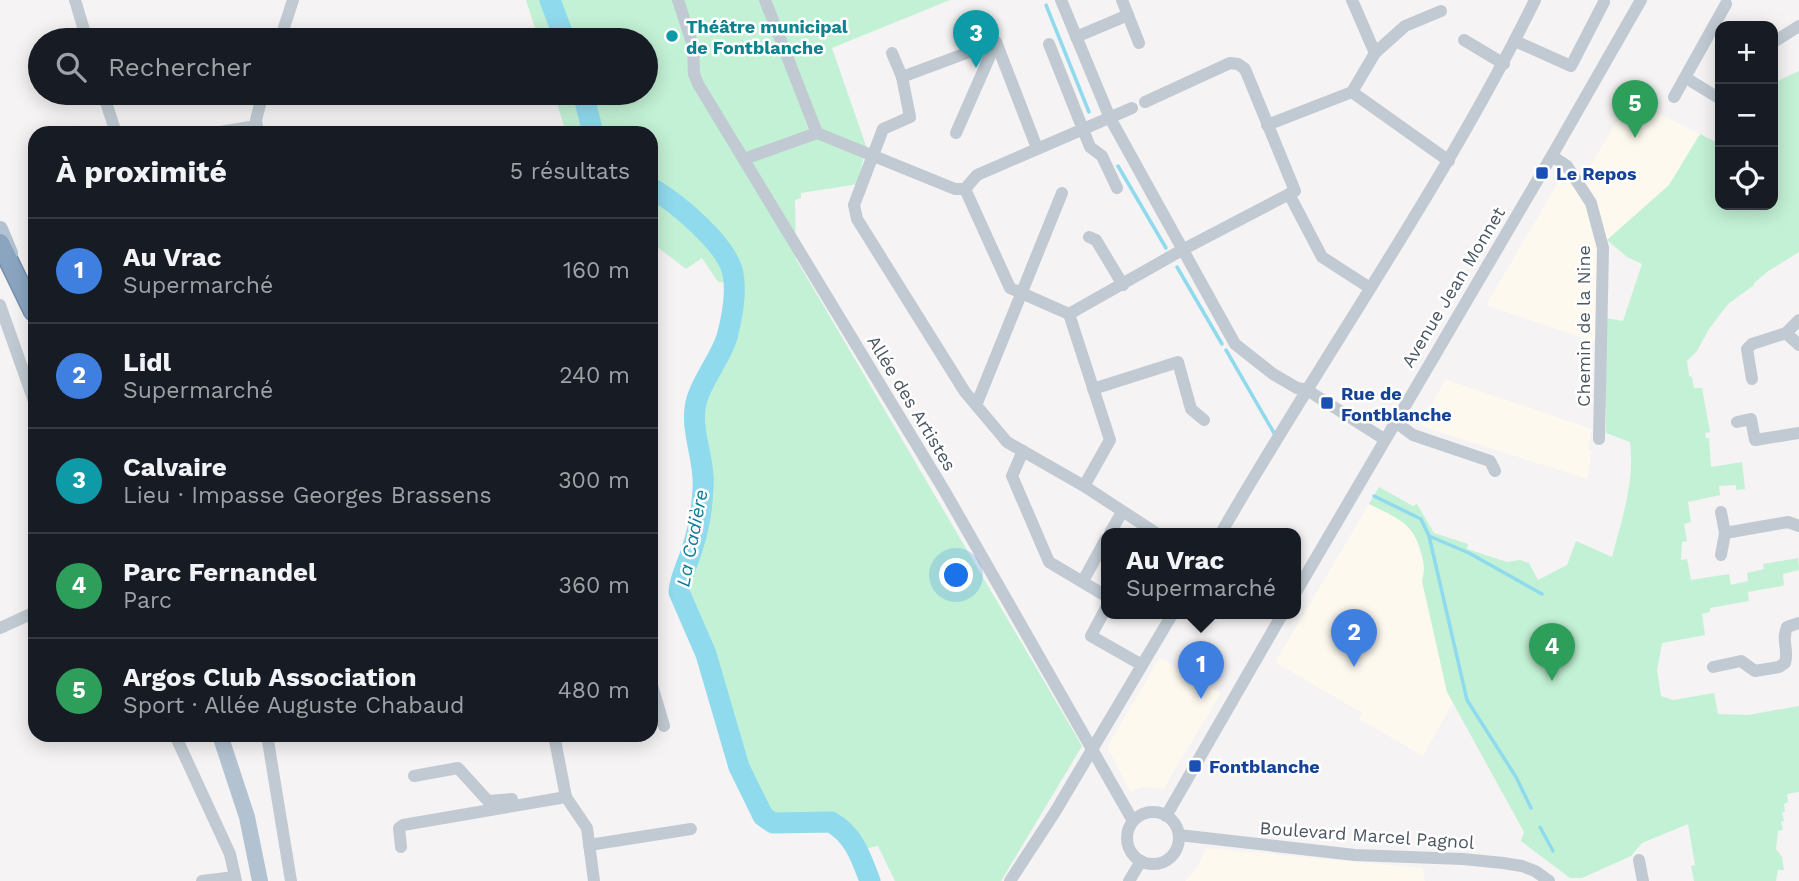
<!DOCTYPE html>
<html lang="fr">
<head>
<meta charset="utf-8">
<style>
  body { margin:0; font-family:"Work Sans",sans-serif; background:#242831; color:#f1f3f6 }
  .controls { position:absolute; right:21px; top:21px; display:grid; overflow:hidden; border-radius:14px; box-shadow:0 4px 18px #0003 }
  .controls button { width:63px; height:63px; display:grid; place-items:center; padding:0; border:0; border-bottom:2px solid #363941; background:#171b24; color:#f1f3f6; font:35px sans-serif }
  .you { position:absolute; left:957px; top:576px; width:24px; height:24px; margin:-18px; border:5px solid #fff; border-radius:50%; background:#1a73e8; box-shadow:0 0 0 10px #1a73e833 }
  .badge { display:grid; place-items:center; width:46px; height:46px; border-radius:50%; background:#1a73e8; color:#fff; font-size:23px; font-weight:700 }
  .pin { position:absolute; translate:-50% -58px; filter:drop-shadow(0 2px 4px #0008) }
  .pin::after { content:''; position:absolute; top:37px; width:24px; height:21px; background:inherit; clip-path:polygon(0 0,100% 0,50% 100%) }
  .popup { position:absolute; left:1101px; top:528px; width:200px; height:91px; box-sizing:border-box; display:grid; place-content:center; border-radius:14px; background:#171b24; filter:drop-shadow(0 2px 5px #0005); font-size:23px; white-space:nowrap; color:#9ea1a6 }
  .popup b { font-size:26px; color:#f1f3f6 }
  .popup::after { content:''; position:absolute; left:50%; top:100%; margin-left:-14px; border:14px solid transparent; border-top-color:#171b24 }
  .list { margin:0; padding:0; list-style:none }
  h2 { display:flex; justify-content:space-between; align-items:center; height:91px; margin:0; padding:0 28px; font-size:30px }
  h2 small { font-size:23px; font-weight:400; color:#9ea1a6 }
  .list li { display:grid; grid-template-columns:46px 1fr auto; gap:21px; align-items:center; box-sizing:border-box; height:105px; padding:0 28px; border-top:2px solid #363941 }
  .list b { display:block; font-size:26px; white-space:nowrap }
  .list p { margin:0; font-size:23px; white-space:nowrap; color:#9ea1a6 }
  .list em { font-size:23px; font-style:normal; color:#9ea1a6 }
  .icon { flex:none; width:38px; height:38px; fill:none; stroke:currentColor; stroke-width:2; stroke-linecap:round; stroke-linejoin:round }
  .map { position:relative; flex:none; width:1799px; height:881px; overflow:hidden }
  .search { position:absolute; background:#171b24; box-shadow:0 4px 18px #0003; left:28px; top:28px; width:630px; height:77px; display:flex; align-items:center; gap:18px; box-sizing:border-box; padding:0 24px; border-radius:38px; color:#9ea1a6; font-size:26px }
  .panel { position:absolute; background:#171b24; box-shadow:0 4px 18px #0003; left:28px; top:126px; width:630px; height:616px; border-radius:21px }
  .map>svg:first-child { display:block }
  .commercial { fill:#fdf9ef }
  .green { fill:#c3f1d5 }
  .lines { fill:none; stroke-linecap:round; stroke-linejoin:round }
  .stream { stroke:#90daee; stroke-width:3.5 }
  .river { stroke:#90daee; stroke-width:21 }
  .highway-casing { stroke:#7690ad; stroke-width:21 }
  .minor { stroke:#c1cad2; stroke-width:12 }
  .major { stroke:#b3c2d1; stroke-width:16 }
  .highway { stroke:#8ba5c1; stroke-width:18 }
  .culture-dot { fill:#0f9aa8; stroke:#fff; stroke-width:2.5 }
  .transit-dot { fill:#1a4fb4; stroke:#fff; stroke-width:2.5 }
  .labels { text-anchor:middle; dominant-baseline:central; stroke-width:5; stroke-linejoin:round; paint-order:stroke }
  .culture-label { font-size:18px; font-weight:bold; fill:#0d838f; stroke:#fff; text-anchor:start }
  .transit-label { font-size:18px; font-weight:bold; fill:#164399; stroke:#fff; text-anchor:start }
  .street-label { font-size:18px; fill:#4a5661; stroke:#fff }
  .water-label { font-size:19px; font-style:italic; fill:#0c7c9b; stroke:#fff }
</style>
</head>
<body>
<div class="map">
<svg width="1799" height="881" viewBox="0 0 1799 881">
  <rect width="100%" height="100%" fill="#f5f3f3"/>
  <g class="commercial">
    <polygon points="1630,100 1700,134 1669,185 1600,246 1595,342 1486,305 1566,169 1577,187"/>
    <polygon points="1445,379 1592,429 1588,450 1592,451 1587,479 1421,426"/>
    <polygon points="1369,504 1404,522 1414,532 1425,569 1422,581 1447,691 1453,703 1423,756 1359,719 1362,713 1275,662"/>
    <polygon points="1160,657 1221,693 1164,788 1141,787 1130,792 1107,747"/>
    <polygon points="1206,848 1423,868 1425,881 1185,881 1198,867"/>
  </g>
  <g class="green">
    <path d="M 526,0 L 950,0 L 832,48 L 866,146 L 858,184 L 801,193 L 801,198 L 795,200 L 796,259 L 1082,746 L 1001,881 L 895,881 L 878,846 L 860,850 C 853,835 846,827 831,820 L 775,821 L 765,814 L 742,767 L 709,653 L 682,591 L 701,523 L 707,485 L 697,412 L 700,401 L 729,341 L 740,284 L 718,282 L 702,258 L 686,269 L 651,242 L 651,133 L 566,133 L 554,93 L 646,93 L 646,40 L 539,40 Z"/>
    <path d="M 1799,71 L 1799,252 L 1767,272 L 1754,283 L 1754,285 L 1728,304 L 1709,329 L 1697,351 L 1687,361 L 1689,376 L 1692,377 L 1694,388 L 1702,388 L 1710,432 L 1705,433 L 1706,438 L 1709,438 L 1711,467 L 1742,462 L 1745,489 L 1736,490 L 1736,485 L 1719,486 L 1720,495 L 1688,502 L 1691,522 L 1684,524 L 1687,541 L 1682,542 L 1681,560 L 1687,559 L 1691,580 L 1729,574 L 1731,585 L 1748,581 L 1747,573 L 1764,569 L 1763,564 L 1798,558 L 1799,570 L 1783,574 L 1784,585 L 1782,586 L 1748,592 L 1749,601 L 1710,608 L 1710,612 L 1702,614 L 1705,635 L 1662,643 L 1657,670 L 1661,696 L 1673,700 L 1714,693 L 1718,714 L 1748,715 L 1799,706 L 1799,792 L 1787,794 L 1788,802 L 1784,804 L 1785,812 L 1782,812 L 1784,821 L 1781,822 L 1783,830 L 1778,831 L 1776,849 L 1782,857 L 1784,870 L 1778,870 L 1776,881 L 1694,881 L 1691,866 L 1695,865 L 1688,824 L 1642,843 L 1631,856 L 1582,878 L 1570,878 L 1521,841 L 1524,832 L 1447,692 L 1422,581 C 1425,570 1424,563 1421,552 C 1413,522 1395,517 1369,504 L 1379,487 L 1413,506 L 1417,504 L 1434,533 L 1468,544 L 1467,549 L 1507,562 L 1520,560 L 1529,563 L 1538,580 L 1567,565 L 1576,541 L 1612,557 C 1622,518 1635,483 1630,442 L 1606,433 L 1606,318 L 1623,321 L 1642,264 L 1627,257 L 1607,240 L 1669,185 L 1700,134 L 1720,144 L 1720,205 L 1773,205 L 1773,83 Z"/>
  </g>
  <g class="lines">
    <g class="stream">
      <polyline points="1046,5 1089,112"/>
      <polyline points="1118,166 1166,248"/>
      <polyline points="1177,267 1222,344"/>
      <polyline points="1226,350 1274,433"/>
      <polyline points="1374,496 1421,519 1429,536 1467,700 1516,777 1531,808"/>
      <polyline points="1429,536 1469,553 1542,594"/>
      <polyline points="1540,827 1553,851"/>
    </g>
    <g class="river">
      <polyline points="550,0 565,40"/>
      <polyline points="583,93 593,133"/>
      <path d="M 651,188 C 676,202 728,245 733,274 C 737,294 732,318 727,337 C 720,359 704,377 697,399 C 688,428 706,460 703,489 C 702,509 699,528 693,546 C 689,562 680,576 679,592 L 706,654 L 739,767 L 763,816 L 773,823 L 831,822 C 854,835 861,857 870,881"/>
    </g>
    <defs>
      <polyline id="highway" points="0,243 33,311"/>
    </defs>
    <use href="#highway" class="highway-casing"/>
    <g class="minor">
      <polyline points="75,0 87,40"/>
      <polyline points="678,0 693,46 694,74 698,84 944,490 1133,821"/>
      <polyline points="765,0 817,133"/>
      <polyline points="1061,0 1110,118 1235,344 1273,374 1297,388 1307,390 1384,439"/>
      <polyline points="1122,0 1139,43"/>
      <polyline points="1352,0 1375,53"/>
      <polyline points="1076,37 1128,15"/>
      <polyline points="280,40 293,0"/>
      <polyline points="1464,40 1504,64"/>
      <polyline points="1773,40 1777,40 1799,26"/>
      <polyline points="1515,41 1571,66 1604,2"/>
      <polyline points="1049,44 1090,147 1102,156 1117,188"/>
      <polyline points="892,53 902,77"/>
      <polyline points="1686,78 1717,97"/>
      <polyline points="1352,92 1449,161"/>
      <polyline points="103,93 116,133"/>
      <polyline points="1674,97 1726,4"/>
      <polyline points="1267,125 1352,92 1375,53 1405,26 1441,11"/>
      <polyline points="214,133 256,126"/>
      <polyline points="258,133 256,120 263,93"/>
      <polyline points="956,133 996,42"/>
      <polyline points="1037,148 996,42 902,77 910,117 883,129 854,205 857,219 965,392 1007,442 1084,486 1156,533"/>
      <polyline points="1552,156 1567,166 1591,203 1603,248 1599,439"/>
      <polyline points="744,159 817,133 955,189 965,189 977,175 1132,108"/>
      <polyline points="965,189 1010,288 1069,314 1110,440 1084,486"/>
      <polyline points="1289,194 1322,257 1370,288"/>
      <polyline points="1089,237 1096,240 1123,285"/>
      <polyline points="0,305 35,404"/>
      <polyline points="1069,314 1182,250 1295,191 1245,69 1238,64 1230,63 1145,102"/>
      <polyline points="1786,333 1799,345"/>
      <polyline points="1752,379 1747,349 1752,344 1786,333 1799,320"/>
      <polyline points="1093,389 1178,362 1191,409 1204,420"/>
      <polyline points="977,403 1062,193"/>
      <polyline points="1394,421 1413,435 1490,461 1495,471"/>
      <polyline points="1737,422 1751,419 1755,440 1799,433"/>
      <polyline points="1023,451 1012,476 1049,562 1106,596"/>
      <polyline points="1721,512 1725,533 1788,522 1799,526"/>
      <polyline points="1110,533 1122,512"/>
      <path d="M 1221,533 C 1324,354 1444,185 1535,0"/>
      <polyline points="1721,555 1725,533"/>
      <polyline points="1083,581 1106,539"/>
      <polyline points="1296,592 1554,152 1641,0"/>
      <polyline points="1106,608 1091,636 1142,665"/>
      <polyline points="0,628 35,612"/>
      <path d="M 1713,667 L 1741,661 L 1755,671 L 1779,667 L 1785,663 C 1789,650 1781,640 1787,627 L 1799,623"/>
      <polyline points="651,682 664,726"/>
      <polyline points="175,735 230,854 236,881"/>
      <polyline points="267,735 291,881"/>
      <polyline points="554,735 566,797 587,828 594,881"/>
      <polyline points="414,776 458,768 488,801 512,799"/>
      <circle cx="1153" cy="838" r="26"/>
      <polyline points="1166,816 1283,613"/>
      <polyline points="1179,835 1355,855 1463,859 1503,863 1522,866 1535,871 1549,881"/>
      <polyline points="589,845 691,829"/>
      <polyline points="401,847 399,828 403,825 566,797"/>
      <polyline points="1639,860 1643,881"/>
      <polyline points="202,881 235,877"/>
      <polyline points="1010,881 1055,812 1173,613"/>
      <polyline points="1129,881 1141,861"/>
    </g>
    <g class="major">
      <polyline points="0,229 10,253"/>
      <polyline points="220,735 247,817 260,881"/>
    </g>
    <use href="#highway" class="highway"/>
  </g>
  <circle class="culture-dot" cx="672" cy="36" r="7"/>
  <g class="transit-dot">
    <rect x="1535" y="166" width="14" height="14" rx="3.5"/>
    <rect x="1320" y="396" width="14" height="14" rx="3.5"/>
    <rect x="1188" y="759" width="14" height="14" rx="3.5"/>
  </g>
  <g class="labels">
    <g class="culture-label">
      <text x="686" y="26">Théâtre municipal<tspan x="686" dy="21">de Fontblanche</tspan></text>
    </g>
    <g class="transit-label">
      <text x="1556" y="173">Le Repos</text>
      <text x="1341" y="393">Rue de<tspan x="1341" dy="21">Fontblanche</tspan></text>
      <text x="1209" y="766">Fontblanche</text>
    </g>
    <g class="street-label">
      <text transform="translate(1453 287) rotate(-59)">Avenue Jean Monnet</text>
      <text transform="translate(1583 326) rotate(-90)">Chemin de la Nine</text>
      <text transform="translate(912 403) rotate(59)">Allée des Artistes</text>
      <text transform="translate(1367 835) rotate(4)">Boulevard Marcel Pagnol</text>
    </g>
    <g class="water-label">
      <text transform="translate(692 538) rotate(-79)">La Cadière</text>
    </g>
  </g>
</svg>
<div class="controls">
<button>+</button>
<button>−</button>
<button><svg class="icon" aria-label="locate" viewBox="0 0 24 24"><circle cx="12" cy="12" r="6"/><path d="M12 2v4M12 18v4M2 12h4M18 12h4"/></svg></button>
</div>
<div class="you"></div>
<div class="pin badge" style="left:1201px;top:699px;background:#3f7fe0">1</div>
<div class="popup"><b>Au Vrac</b>Supermarché</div>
<div class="pin badge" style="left:1354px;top:667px;background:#3f7fe0">2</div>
<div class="pin badge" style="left:976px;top:68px;background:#0f9aa8">3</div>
<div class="pin badge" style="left:1552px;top:681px;background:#2e9e5b">4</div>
<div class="pin badge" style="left:1635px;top:138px;background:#2e9e5b">5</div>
<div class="search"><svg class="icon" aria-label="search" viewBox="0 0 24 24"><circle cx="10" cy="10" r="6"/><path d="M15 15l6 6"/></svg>Rechercher</div>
<section class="panel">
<h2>À proximité<small>5 résultats</small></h2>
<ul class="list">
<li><span class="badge" style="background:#3f7fe0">1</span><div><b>Au Vrac</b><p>Supermarché</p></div><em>160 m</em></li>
<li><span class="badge" style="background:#3f7fe0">2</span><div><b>Lidl</b><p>Supermarché</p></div><em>240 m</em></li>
<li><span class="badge" style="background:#0f9aa8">3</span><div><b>Calvaire</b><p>Lieu · Impasse Georges Brassens</p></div><em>300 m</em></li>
<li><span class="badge" style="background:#2e9e5b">4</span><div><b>Parc Fernandel</b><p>Parc</p></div><em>360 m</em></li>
<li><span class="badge" style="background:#2e9e5b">5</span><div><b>Argos Club Association</b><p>Sport · Allée Auguste Chabaud</p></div><em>480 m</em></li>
</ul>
</section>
</div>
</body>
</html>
